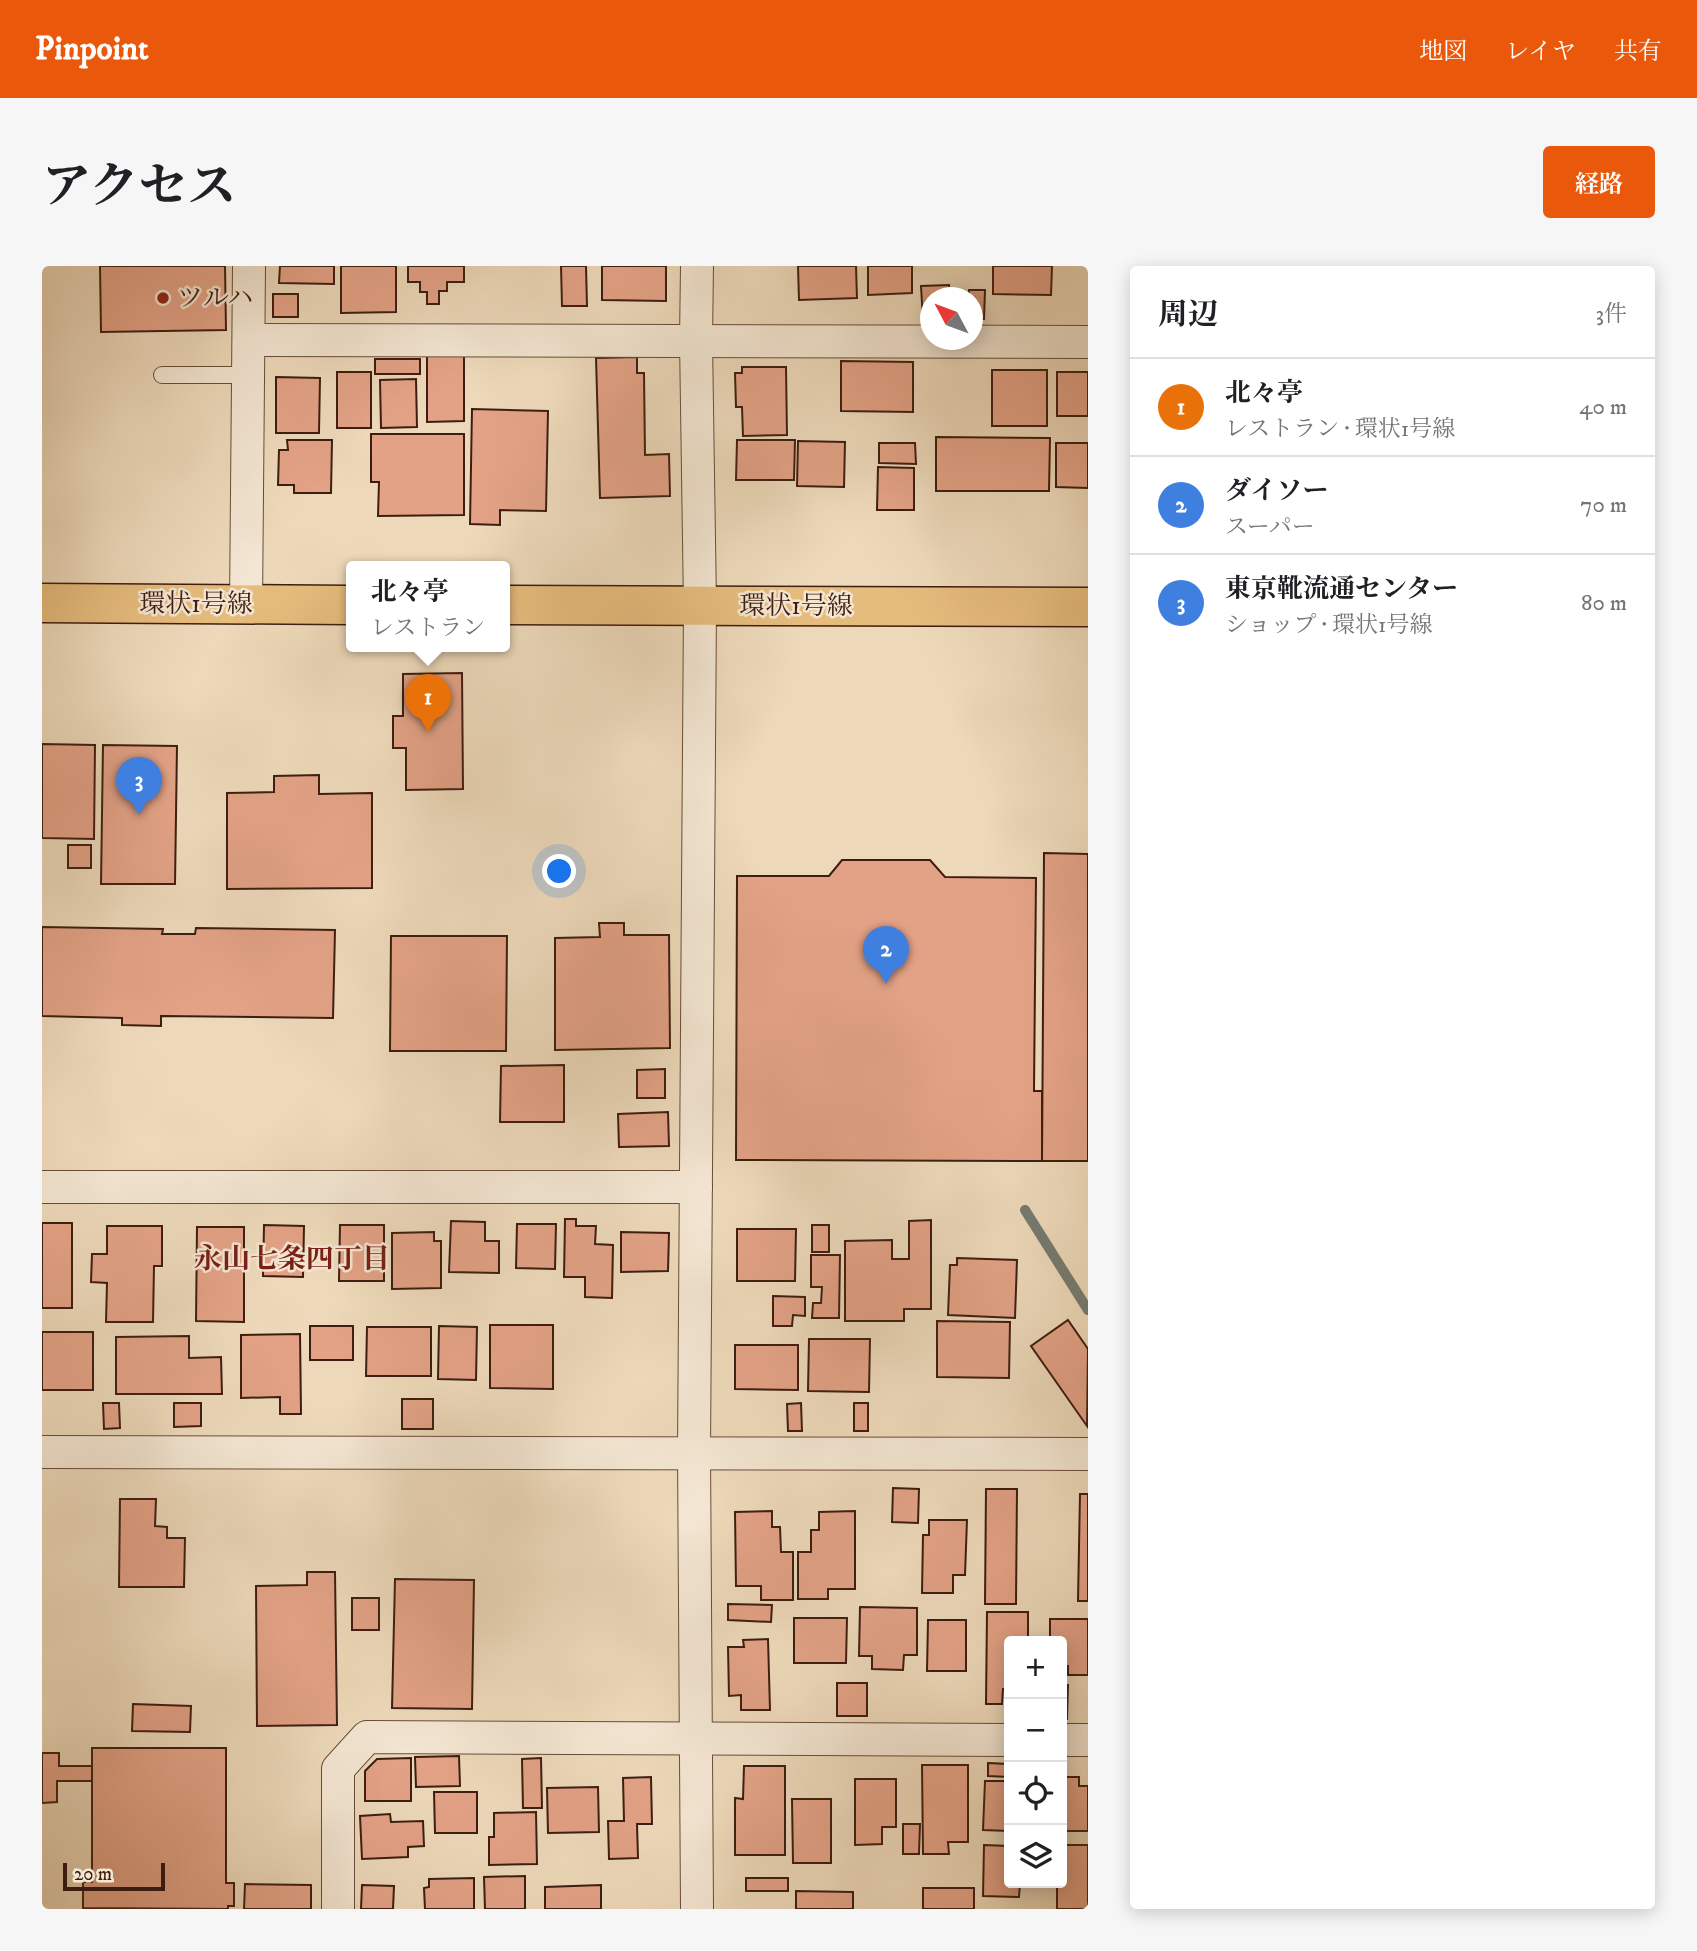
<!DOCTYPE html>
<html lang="ja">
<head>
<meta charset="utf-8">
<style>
  body { margin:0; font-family:"IM FELL DW Pica","Noto Serif JP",serif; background:#f6f6f6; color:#202124 }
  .controls { position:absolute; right:21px; bottom:21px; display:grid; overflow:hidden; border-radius:7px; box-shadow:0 4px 18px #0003 }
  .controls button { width:63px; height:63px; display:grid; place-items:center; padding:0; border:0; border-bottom:2px solid #e0e0e0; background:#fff; color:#202124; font:35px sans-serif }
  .compass { position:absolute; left:878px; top:21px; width:63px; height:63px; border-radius:50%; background:#fff; box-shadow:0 4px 18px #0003; rotate:311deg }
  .scale { position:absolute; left:21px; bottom:18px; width:102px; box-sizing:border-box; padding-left:7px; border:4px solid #3e1d10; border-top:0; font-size:19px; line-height:24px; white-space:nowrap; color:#3e1d10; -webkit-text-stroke:5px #f3e6d2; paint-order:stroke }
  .you { position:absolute; left:518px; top:606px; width:24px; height:24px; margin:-18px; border:5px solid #fff; border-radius:50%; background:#1a73e8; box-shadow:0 0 0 10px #1a73e833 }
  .badge { display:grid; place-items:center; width:46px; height:46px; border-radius:50%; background:#ea580c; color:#fff; font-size:23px; font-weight:700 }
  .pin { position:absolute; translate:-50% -58px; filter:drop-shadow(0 2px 4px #0008) }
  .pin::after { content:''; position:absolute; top:37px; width:24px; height:21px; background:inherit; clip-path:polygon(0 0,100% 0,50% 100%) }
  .popup { position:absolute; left:304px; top:295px; width:164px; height:91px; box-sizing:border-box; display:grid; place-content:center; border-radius:7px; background:#fff; filter:drop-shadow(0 2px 5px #0005); font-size:23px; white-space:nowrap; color:#757577 }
  .popup b { font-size:26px; color:#202124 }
  .popup::after { content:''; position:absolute; left:50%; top:100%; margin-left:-14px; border:14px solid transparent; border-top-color:#fff }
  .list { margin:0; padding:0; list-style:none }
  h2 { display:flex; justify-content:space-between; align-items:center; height:91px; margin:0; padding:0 28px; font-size:30px }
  h2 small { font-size:23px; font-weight:400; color:#757577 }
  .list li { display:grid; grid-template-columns:46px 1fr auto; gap:21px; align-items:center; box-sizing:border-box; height:98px; padding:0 28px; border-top:2px solid #e0e0e0 }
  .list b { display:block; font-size:26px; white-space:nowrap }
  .list p { margin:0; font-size:23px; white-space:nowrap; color:#757577 }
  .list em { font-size:23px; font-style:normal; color:#757577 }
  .icon { flex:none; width:38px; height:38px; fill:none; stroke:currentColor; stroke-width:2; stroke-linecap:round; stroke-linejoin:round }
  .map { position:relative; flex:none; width:1046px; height:1643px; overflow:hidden; border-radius:7px }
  header { display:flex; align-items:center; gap:42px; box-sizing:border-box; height:98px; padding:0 35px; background:#ea580c; color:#fff }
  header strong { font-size:33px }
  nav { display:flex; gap:38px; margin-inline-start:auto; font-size:24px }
  .intro { display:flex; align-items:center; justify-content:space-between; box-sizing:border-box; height:168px; padding:0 42px }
  h1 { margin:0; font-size:49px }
  .button { padding:18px 32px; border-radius:7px; background:#ea580c; color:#fff; font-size:24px; font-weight:700 }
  main { display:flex; gap:42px; padding:0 42px }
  aside { flex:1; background:#fff; border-radius:7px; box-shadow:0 4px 18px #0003 }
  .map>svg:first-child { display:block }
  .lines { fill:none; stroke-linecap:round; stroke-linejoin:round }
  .stream { stroke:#757b71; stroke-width:10 }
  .building { fill:#e3a286; stroke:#3e1d10; stroke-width:2 }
  .lane-casing { stroke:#6a4c3a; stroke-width:18 }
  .street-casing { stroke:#6a4c3a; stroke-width:34 }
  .primary-casing { stroke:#3e1d10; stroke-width:41 }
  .lane { stroke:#f3e6d2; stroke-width:16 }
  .street { stroke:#f3e6d2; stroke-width:32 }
  .primary { stroke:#e6bc7d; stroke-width:38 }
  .poi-dot { fill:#8f2418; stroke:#f3e6d2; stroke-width:2.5 }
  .labels { text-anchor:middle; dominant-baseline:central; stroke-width:5; stroke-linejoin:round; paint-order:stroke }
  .poi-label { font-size:26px; fill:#3e1d10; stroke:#f3e6d2; text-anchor:start }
  .street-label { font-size:26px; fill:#3e1d10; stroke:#f3e6d2 }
  .neighbourhood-label { font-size:28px; font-weight:bold; fill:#7a1f14; stroke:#f3e6d2 }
</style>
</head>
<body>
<header>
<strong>Pinpoint</strong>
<nav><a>地図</a><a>レイヤ</a><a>共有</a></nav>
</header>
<div class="intro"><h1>アクセス</h1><a class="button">経路</a></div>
<main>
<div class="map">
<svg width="1046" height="1643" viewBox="0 0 1046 1643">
  <rect width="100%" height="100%" fill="#edd9ba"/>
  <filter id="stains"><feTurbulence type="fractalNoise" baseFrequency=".00286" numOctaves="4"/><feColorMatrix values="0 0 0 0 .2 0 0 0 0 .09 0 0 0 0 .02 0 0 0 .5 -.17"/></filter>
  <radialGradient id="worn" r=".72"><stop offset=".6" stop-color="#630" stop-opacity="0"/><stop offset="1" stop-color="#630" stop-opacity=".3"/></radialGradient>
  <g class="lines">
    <polyline class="stream" points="983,944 1046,1044"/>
  </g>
  <g class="building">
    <polygon points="58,0 183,0 184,64 59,66"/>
    <polygon points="238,0 292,0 292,18 237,17"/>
    <polygon points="299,0 354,0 354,46 299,47"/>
    <polygon points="366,0 422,0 422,16 405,16 405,25 397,25 397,38 385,38 385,26 378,26 378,16 366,16"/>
    <polygon points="519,0 544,0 545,40 520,40"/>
    <polygon points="560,0 624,0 624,35 560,34"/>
    <polygon points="756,0 814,0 815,32 757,34"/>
    <polygon points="826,0 870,0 870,27 826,29"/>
    <polygon points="951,0 1010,0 1009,29 951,28"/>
    <polygon points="907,19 908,32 888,32 888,54 881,54 879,20"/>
    <polygon points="927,24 943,24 942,53 930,52 930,32 926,32"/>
    <rect x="231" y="28" width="25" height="23"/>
    <polygon points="385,90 422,90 422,155 385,156"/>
    <polygon points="595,91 595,107 602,107 603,189 627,188 628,230 558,232 554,92"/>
    <rect x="333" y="93" width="45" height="15"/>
    <polygon points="799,95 871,96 871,146 799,145"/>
    <polygon points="700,101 744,101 745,169 701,170 700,141 694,141 693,107 700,107"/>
    <rect x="950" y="104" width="55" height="56"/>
    <rect x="295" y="106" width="34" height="56"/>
    <rect x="1015" y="106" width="31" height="44"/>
    <polygon points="234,111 278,112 277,167 234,167"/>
    <polygon points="374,113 375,161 339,162 338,114"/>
    <polygon points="430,143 506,145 504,245 458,244 458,259 428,258"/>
    <polygon points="329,168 422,168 422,249 336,250 337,216 329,216"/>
    <polygon points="894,171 1008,172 1007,225 894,225"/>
    <polygon points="245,174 290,174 289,227 252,227 252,219 236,219 237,184 246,184"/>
    <polygon points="695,174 753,174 752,214 694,214"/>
    <polygon points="756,175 803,176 802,221 755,220"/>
    <polygon points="837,177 873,177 874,198 837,197"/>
    <polygon points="1014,177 1046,177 1046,222 1014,221"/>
    <polygon points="836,201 872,202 872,244 835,244"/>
    <polygon points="420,407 421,523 364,524 364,482 351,482 351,450 361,450 361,408"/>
    <polygon points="0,478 53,479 52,573 0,572"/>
    <polygon points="61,479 135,480 133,618 59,618"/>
    <polygon points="277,509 277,528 330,527 330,622 185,623 185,527 232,526 232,510"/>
    <rect x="26" y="579" width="23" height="23"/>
    <polygon points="1002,587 1046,588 1046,895 1000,895"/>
    <polygon points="800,594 888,594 903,611 994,612 992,825 1000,825 1000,895 694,894 695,610 787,610"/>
    <polygon points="557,657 582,657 582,669 627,669 628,782 513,784 513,672 558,671"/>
    <polygon points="0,661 121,663 120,668 153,668 154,662 293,664 291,752 119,750 119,760 80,759 80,752 0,750"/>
    <polygon points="349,670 465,670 464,785 348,785"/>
    <polygon points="522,799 522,856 458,856 459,800"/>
    <polygon points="623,803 623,832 595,832 595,804"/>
    <polygon points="626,846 627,880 577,881 576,848"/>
    <polygon points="523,953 534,953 534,960 554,960 553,978 571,979 570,1032 543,1031 543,1011 522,1011"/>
    <polygon points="889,954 889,1043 862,1043 862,1055 803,1055 803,975 850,974 850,993 867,993 867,955"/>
    <polygon points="409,955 443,956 443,975 457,975 457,1007 407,1006"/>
    <rect x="0" y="957" width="30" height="85"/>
    <polygon points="475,958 514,958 513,1003 474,1002"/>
    <polygon points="222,959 262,960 261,1011 221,1010"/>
    <polygon points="298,959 342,959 342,1015 297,1015"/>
    <rect x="770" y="959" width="17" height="27"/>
    <polygon points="65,960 120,960 120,1000 112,1000 111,1056 64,1056 65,1017 49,1016 50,988 65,988"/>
    <polygon points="155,961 202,961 202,1056 154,1055"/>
    <polygon points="695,963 754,963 753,1015 695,1015"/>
    <polygon points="392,966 392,975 399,975 399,1022 350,1023 350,967"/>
    <polygon points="579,966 627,967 626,1005 579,1006"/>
    <polygon points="769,989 798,989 797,1052 770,1052 771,1037 779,1037 780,1021 769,1021"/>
    <polygon points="915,992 975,994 973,1052 906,1049 908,999 915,999"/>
    <polygon points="731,1030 763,1031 763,1050 751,1049 750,1060 731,1060"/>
    <polygon points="1026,1054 1046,1083 1045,1160 989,1080"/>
    <polygon points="895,1055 968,1056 967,1112 895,1111"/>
    <polygon points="448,1059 511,1059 511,1123 448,1122"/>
    <rect x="268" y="1060" width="43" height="34"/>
    <polygon points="397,1060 435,1061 434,1114 396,1113"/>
    <polygon points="325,1061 389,1061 389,1110 324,1110"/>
    <rect x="0" y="1066" width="51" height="58"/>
    <polygon points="258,1068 259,1148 238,1148 238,1131 199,1132 199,1069"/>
    <polygon points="147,1070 147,1092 179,1091 180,1128 74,1128 74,1071"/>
    <polygon points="767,1073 828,1073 827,1126 766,1125"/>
    <polygon points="693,1079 756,1079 756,1124 693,1123"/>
    <rect x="360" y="1133" width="31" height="30"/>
    <polygon points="61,1137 77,1137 78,1162 62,1163"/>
    <polygon points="132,1137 159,1137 159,1160 132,1161"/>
    <polygon points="759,1137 760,1165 746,1165 745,1138"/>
    <rect x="812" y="1137" width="14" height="28"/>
    <polygon points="851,1222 877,1223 876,1257 850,1256"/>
    <polygon points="944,1223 975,1223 974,1338 943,1338"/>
    <polygon points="1038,1228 1046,1228 1046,1335 1036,1335"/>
    <polygon points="78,1233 114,1233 113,1260 125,1261 125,1272 143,1272 142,1321 77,1321"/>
    <polygon points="730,1245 730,1261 738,1261 739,1286 751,1286 751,1334 719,1334 719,1320 694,1320 693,1246"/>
    <polygon points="813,1245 813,1323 786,1323 786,1333 756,1333 756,1286 769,1286 769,1264 777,1264 777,1246"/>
    <polygon points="887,1254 925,1254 923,1309 911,1309 911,1327 880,1327 881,1269 887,1269"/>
    <polygon points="265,1306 293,1306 295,1459 215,1460 214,1320 265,1319"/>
    <polygon points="353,1313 432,1314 430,1443 350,1442"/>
    <rect x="310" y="1332" width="27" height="32"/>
    <polygon points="686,1338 730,1339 729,1356 686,1354"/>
    <polygon points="818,1341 875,1342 875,1389 862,1389 861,1404 830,1403 830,1390 817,1390"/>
    <polygon points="945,1346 986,1346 986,1375 967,1375 967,1423 961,1423 960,1438 944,1438"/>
    <polygon points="752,1352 805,1352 804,1397 752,1397"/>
    <polygon points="1008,1353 1046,1353 1046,1409 1026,1409 1026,1400 1020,1400 1020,1375 1008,1375"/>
    <polygon points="886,1354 924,1354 924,1405 885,1405"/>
    <polygon points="726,1373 728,1444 699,1444 699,1429 687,1430 686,1381 702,1381 701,1374"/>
    <rect x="795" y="1417" width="30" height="33"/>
    <polygon points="1020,1419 1026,1419 1025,1453 1020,1453"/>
    <polygon points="91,1438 149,1440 148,1466 90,1465"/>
    <polygon points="50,1482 184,1482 184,1617 192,1617 192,1640 186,1640 186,1643 41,1642 41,1616 50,1616"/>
    <polygon points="0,1487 17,1487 17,1500 50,1500 50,1515 15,1515 15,1536 0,1537"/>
    <polygon points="417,1490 418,1520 374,1521 373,1491"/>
    <polygon points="369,1492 369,1535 323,1535 323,1505 335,1493"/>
    <polygon points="499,1492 500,1542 481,1542 480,1493"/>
    <polygon points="946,1497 967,1498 967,1511 946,1510"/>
    <polygon points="880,1499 926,1499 926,1576 906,1576 907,1588 881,1588"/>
    <polygon points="702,1500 743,1500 743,1589 693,1589 693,1532 701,1533"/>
    <polygon points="609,1511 610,1558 595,1558 596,1592 567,1593 566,1555 582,1555 581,1512"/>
    <polygon points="1022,1511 1037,1511 1037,1520 1046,1520 1046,1565 1020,1565 1020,1518 1022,1518"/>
    <polygon points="813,1513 854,1513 854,1561 840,1561 840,1578 813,1579"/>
    <polygon points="943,1515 967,1515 967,1565 941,1564"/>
    <polygon points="556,1521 557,1566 506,1567 505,1522"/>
    <polygon points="392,1526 435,1526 435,1567 393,1567"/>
    <polygon points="750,1533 789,1533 789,1597 751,1597"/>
    <polygon points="494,1546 495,1598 447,1599 447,1571 452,1571 452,1547"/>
    <polygon points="348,1548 349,1556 381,1555 382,1580 366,1581 366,1591 320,1593 318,1550"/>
    <polygon points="861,1558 878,1558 877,1588 861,1588"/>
    <polygon points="942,1579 967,1580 967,1617 978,1617 977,1631 941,1630"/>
    <polygon points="1020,1579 1046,1579 1046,1643 1015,1643 1015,1617 1020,1617"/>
    <polygon points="483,1610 483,1643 443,1643 442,1611"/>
    <polygon points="432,1612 432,1643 383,1643 382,1622 387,1621 387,1613"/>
    <rect x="704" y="1612" width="42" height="13"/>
    <polygon points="203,1618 269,1619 269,1643 202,1643"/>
    <polygon points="320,1619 352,1620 351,1643 319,1643"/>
    <polygon points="559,1619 559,1643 503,1643 503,1621"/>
    <rect x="881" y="1622" width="51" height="21"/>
    <polygon points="754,1625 811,1626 811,1643 754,1643"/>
  </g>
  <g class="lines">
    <defs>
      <polyline id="lane" points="120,109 208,109"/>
      <g id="street">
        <polyline points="655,0 654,74 658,340 652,1186 655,1643"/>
        <polyline points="208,74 1046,76"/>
        <polyline points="204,339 207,0"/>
        <polyline points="0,921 654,921"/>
        <polyline points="0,1186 1046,1188"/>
        <polyline points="1020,1474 1046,1474"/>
        <polyline points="296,1643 296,1503 325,1471 967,1474"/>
      </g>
      <g id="primary">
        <polyline points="0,337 309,339"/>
        <polyline points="463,339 1046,341"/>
      </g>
    </defs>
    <use href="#lane" class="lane-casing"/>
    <use href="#street" class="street-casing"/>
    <use href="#primary" class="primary-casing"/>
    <use href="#lane" class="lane"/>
    <use href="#street" class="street"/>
    <use href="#primary" class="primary"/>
  </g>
  <circle class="poi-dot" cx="121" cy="32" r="7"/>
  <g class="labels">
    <g class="poi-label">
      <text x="135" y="32">ツルハ</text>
    </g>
    <g class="street-label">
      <text x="154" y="338">環状1号線</text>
      <text x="754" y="340">環状1号線</text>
    </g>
    <g class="neighbourhood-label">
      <text x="250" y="993">永山七条四丁目</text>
    </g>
  </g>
  <rect width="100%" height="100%" filter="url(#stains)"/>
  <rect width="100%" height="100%" fill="url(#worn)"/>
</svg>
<div class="controls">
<button>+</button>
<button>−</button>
<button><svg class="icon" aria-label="locate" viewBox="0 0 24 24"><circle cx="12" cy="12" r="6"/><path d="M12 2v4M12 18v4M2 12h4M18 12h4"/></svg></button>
<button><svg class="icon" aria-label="layers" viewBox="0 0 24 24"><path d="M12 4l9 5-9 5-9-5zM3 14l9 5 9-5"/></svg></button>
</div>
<svg class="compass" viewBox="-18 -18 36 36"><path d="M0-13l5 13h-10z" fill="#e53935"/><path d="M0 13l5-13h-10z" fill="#757577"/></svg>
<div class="scale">20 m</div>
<div class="you"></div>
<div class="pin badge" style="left:386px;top:466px;background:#e8710a">1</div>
<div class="popup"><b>北々亭</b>レストラン</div>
<div class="pin badge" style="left:844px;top:718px;background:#3f7fe0">2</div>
<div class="pin badge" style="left:97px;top:549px;background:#3f7fe0">3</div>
</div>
<aside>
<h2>周辺<small>3件</small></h2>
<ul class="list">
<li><span class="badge" style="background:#e8710a">1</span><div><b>北々亭</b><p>レストラン · 環状1号線</p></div><em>40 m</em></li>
<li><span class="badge" style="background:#3f7fe0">2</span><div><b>ダイソー</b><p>スーパー</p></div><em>70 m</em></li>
<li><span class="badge" style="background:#3f7fe0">3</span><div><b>東京靴流通センター</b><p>ショップ · 環状1号線</p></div><em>80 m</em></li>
</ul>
</aside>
</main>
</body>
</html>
